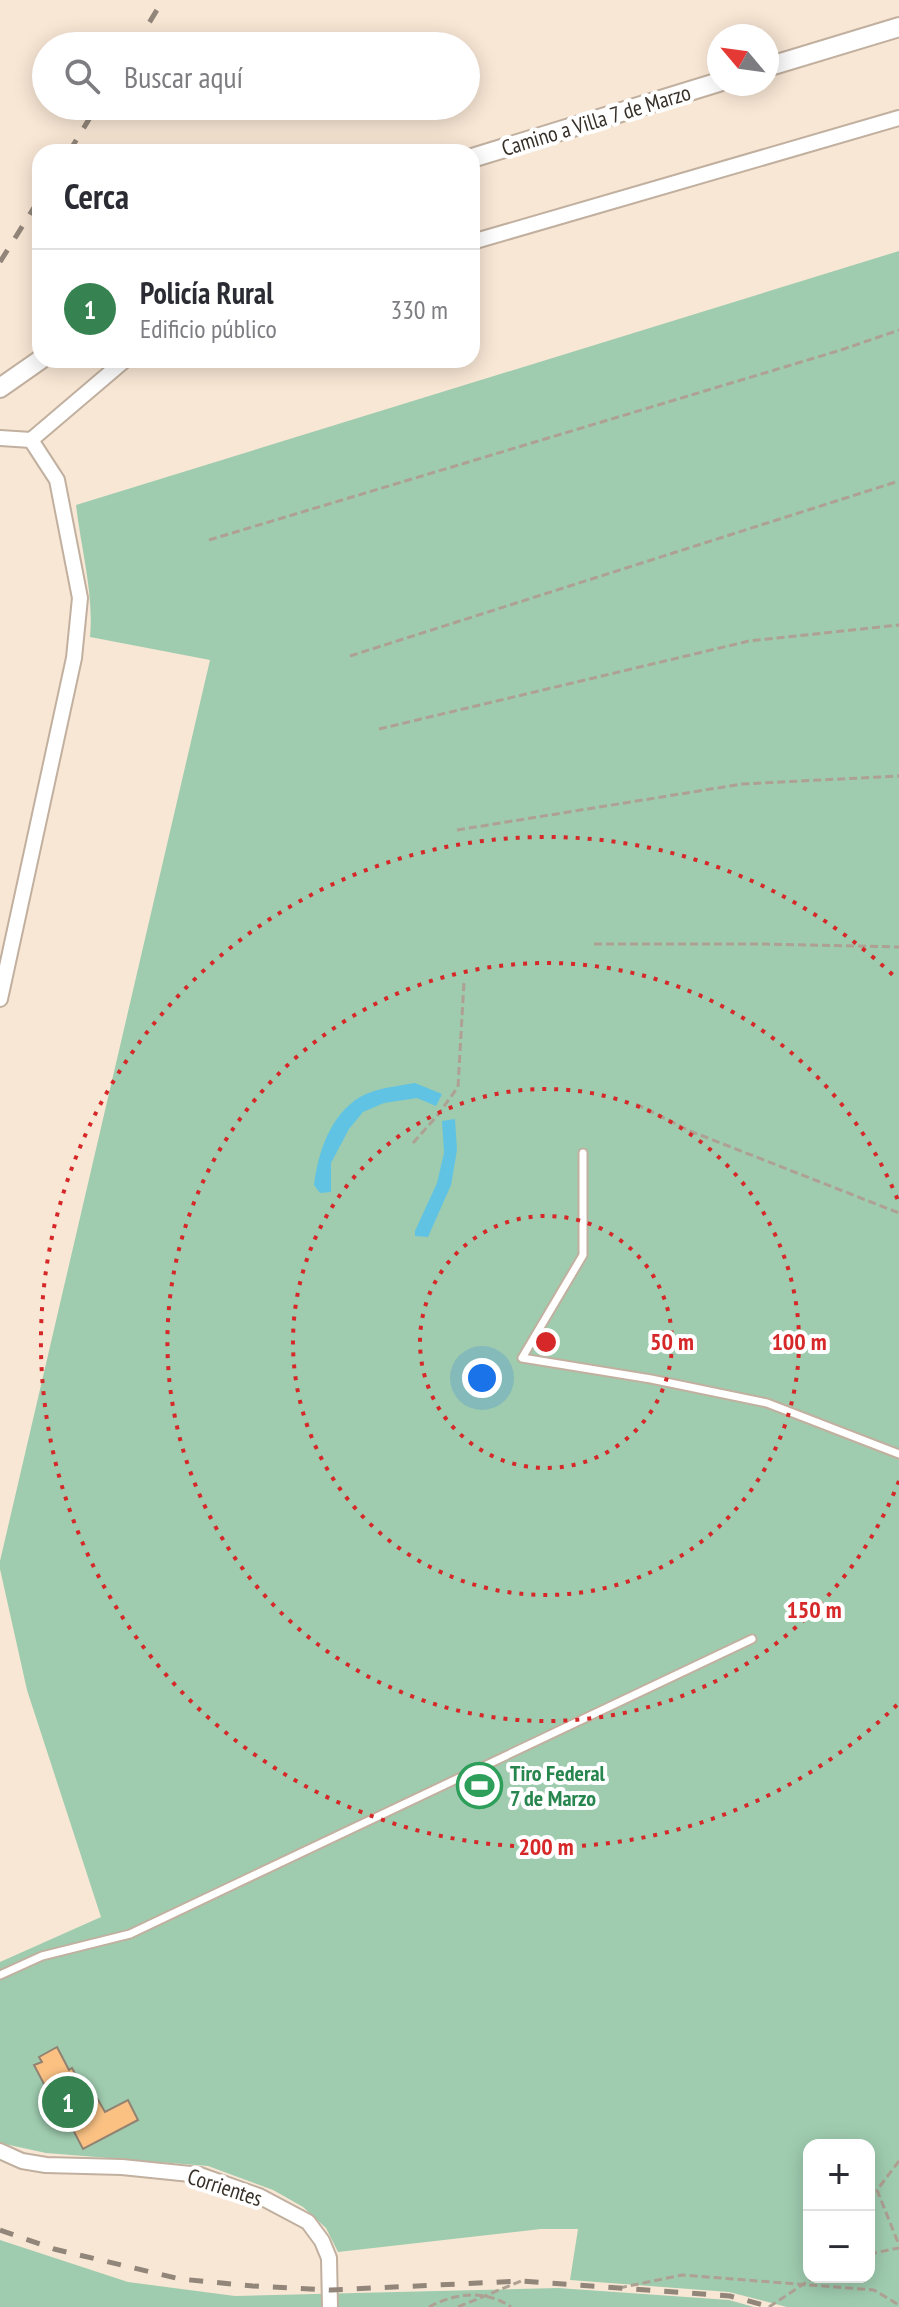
<!DOCTYPE html>
<html lang="es">
<head>
<meta charset="utf-8">
<style>
  body { margin:0; font-family:"PT Sans Narrow",sans-serif; background:#f2f2f3; color:#2b2b33 }
  .controls { position:absolute; right:24px; bottom:24px; display:grid; overflow:hidden; border-radius:16px; box-shadow:0 4px 20px #0003 }
  .controls button { width:72px; height:72px; display:grid; place-items:center; padding:0; border:0; border-bottom:2px solid #e1e1e2; background:#fff; color:#2b2b33; font:40px sans-serif }
  .compass { position:absolute; left:707px; top:24px; width:72px; height:72px; border-radius:50%; background:#fff; box-shadow:0 4px 20px #0003; rotate:299deg }
  .you { position:absolute; left:482px; top:1378px; width:28px; height:28px; margin:-20px; border:6px solid #fff; border-radius:50%; background:#1a73e8; box-shadow:0 0 0 12px #1a73e833 }
  .badge { display:grid; place-items:center; width:52px; height:52px; border-radius:50%; background:#378251; color:#fff; font-size:26px; font-weight:700 }
  .pin { position:absolute; translate:-50% -50%; border:4px solid #fff; box-shadow:0 2px 8px #0006 }
  .list { margin:0; padding:0; list-style:none }
  h2 { display:flex; justify-content:space-between; align-items:center; height:104px; margin:0; padding:0 32px; font-size:34px }
  h2 small { font-size:26px; font-weight:400; color:#7c7c81 }
  .list li { display:grid; grid-template-columns:52px 1fr auto; gap:24px; align-items:center; box-sizing:border-box; height:120px; padding:0 32px; border-top:2px solid #e1e1e2 }
  .list b { display:block; font-size:30px; white-space:nowrap }
  .list p { margin:0; font-size:26px; white-space:nowrap; color:#7c7c81 }
  .list em { font-size:26px; font-style:normal; color:#7c7c81 }
  .icon { flex:none; width:44px; height:44px; fill:none; stroke:currentColor; stroke-width:2; stroke-linecap:round; stroke-linejoin:round }
  .map { position:relative; flex:none; width:899px; height:2307px; overflow:hidden }
  .search { position:absolute; background:#fff; box-shadow:0 4px 20px #0003; left:32px; top:32px; width:448px; height:88px; display:flex; align-items:center; gap:20px; box-sizing:border-box; padding:0 28px; border-radius:44px; color:#7c7c81; font-size:30px }
  .panel { position:absolute; background:#fff; box-shadow:0 4px 20px #0003; left:32px; top:144px; width:448px; height:224px; border-radius:24px }
  .map>svg:first-child { display:block }
  .green { fill:#9fccaf; fill-rule:evenodd }
  .water { fill:#61c3e3 }
  .building { fill:#fac183; stroke:#928271; stroke-width:2 }
  .lines { fill:none; stroke-linecap:round; stroke-linejoin:round }
  .service-casing { stroke:#c1b09f; stroke-width:11 }
  .minor-casing { stroke:#c1b09f; stroke-width:18 }
  .tertiary-casing { stroke:#c1b09f; stroke-width:22 }
  .path { stroke:#aea092; stroke-width:3; stroke-dasharray:8 4; stroke-linecap:butt }
  .service { stroke:#fff; stroke-width:7 }
  .minor { stroke:#fff; stroke-width:14 }
  .tertiary { stroke:#fff; stroke-width:18 }
  .rail { stroke:#92867a; stroke-width:5; stroke-dasharray:14 14; stroke-linecap:butt }
  .ring { fill:none; stroke:#d62828; stroke-width:4; stroke-dasharray:4 8 }
  .labels { text-anchor:middle; dominant-baseline:central; stroke-width:8; stroke-linejoin:round; paint-order:stroke }
  .street-label { font-size:22px; fill:#373029; stroke:#fff }
  .leisure-label { font-size:22px; font-weight:bold; fill:#27864d; stroke:#fff; text-anchor:start }
  .centre { fill:#d62828; stroke:#fff; stroke-width:4 }
  .ring-label { font-size:24px; text-anchor:middle; font-weight:bold; fill:#d62828; stroke:#fff; stroke-width:8; stroke-linejoin:round; paint-order:stroke }
</style>
</head>
<body>
<div class="map">
<svg width="899" height="2307" viewBox="0 0 899 2307">
  <rect width="100%" height="100%" fill="#f9e7d5"/>
  <g class="green">
    <path d="M 899,251 L 899,2307 L 787,2307 L 729,2292 L 570,2280 L 578,2229 L 541,2229 L 338,2252 L 326,2228 L 303,2207 L 273,2190 L 208,2166 L 46,2153 L 0,2143 L 0,1962 L 101,1917 L 27,1690 L 0,1569 L 0,1561 L 210,660 L 90,637 C 94,593 81,549 76,505 ZM 809,2145 L 869,2145 L 869,2277 L 809,2277 Z"/>
    <polygon points="0,2240 128,2282 235,2296 558,2288 729,2300 754,2307 0,2307"/>
  </g>
  <g class="water">
    <path d="M 415,1083 L 442,1094 L 436,1106 L 417,1098 L 384,1103 L 363,1112 L 349,1129 L 331,1163 L 331,1192 L 320,1193 L 314,1185 C 318,1153 330,1115 360,1097 C 375,1088 398,1086 415,1083 Z"/>
    <polygon points="455,1119 457,1150 451,1185 428,1237 415,1236 415,1231 437,1183 444,1153 442,1121"/>
  </g>
  <polygon class="building" points="57,2047 69,2070 72,2068 90,2102 97,2098 105,2112 128,2100 138,2120 83,2149 69,2122 65,2124 34,2065 42,2062 39,2057"/>
  <g class="lines">
    <defs>
      <g id="service">
        <polyline points="583,1153 583,1255 522,1358 651,1379 767,1403 899,1454"/>
        <polyline points="0,1975 42,1956 130,1934 752,1639"/>
      </g>
      <g id="minor">
        <polyline points="472,242 899,118"/>
        <polyline points="0,438 31,440 125,360"/>
        <polyline points="0,999 74,658 80,598 57,480 31,440"/>
        <polyline points="0,2151 22,2161 46,2165 122,2167 200,2175 259,2196 308,2222 322,2241 329,2258 330,2307"/>
      </g>
      <g id="tertiary">
        <polyline points="767,67 899,27"/>
        <polyline points="472,158 719,82"/>
        <polyline points="0,388 40,360"/>
      </g>
    </defs>
    <use href="#service" class="service-casing"/>
    <use href="#minor" class="minor-casing"/>
    <use href="#tertiary" class="tertiary-casing"/>
    <g class="path">
      <polyline points="209,540 841,350 899,330"/>
      <polyline points="350,656 899,481"/>
      <polyline points="379,729 749,641 899,625"/>
      <polyline points="457,830 742,784 899,776"/>
      <polyline points="594,944 763,944 899,947"/>
      <polyline points="636,1104 690,1131 899,1213"/>
      <polyline points="413,1143 437,1116 458,1087 464,982"/>
      <polyline points="899,2161 877,2190 899,2245"/>
      <polyline points="869,2254 899,2248"/>
      <polyline points="619,2288 682,2275 874,2290 899,2305"/>
      <path d="M 429,2307 C 455,2293 485,2289 511,2307"/>
      <polyline points="458,2307 521,2281"/>
      <polyline points="769,2307 814,2277"/>
    </g>
    <use href="#service" class="service"/>
    <use href="#minor" class="minor"/>
    <use href="#tertiary" class="tertiary"/>
    <g class="rail">
      <polyline points="135,46 163,0"/>
      <polyline points="69,152 97,106"/>
      <polyline points="0,262 40,198"/>
      <polyline points="0,2230 54,2249 180,2279 253,2286 331,2290 521,2281 730,2296 771,2307"/>
    </g>
  </g>
  <g class="ring">
    <circle cx="546" cy="1342" r="126"/>
    <circle cx="546" cy="1342" r="253"/>
    <path d="M899 1481A379 379 0 1 1 899 1203"/>
    <path d="M897 1705A505 505 0 1 1 897 979"/>
  </g>
  <defs>
    <symbol id="stadium-ring" viewBox="-11 -11 22 22"><circle r="9.5" fill="#fff" stroke="#2e9e5b" stroke-width="1.5"/><path d="M0-5a6.5 5 0 1 0 0 10a6.5 5 0 1 0 0-10ZM-3.5-1.8h7v3.6h-7Z" fill="#2e9e5b"/></symbol>
  </defs>
  <g fill-rule="evenodd">
    <use href="#stadium-ring" x="454" y="1760" width="51" height="51"/>
  </g>
  <g class="labels">
    <g class="street-label">
      <text transform="translate(596 120) rotate(-17)">Camino a Villa 7 de Marzo</text>
      <text transform="translate(225 2187) rotate(18)">Corrientes</text>
    </g>
    <g class="leisure-label">
      <text x="510" y="1773">Tiro Federal<tspan x="510" dy="25">7 de Marzo</tspan></text>
    </g>
  </g>
  <circle cx="546" cy="1342" r="12" class="centre"/>
  <g class="ring-label">
    <text x="672" y="1350">50 m</text>
    <text x="799" y="1350">100 m</text>
    <text x="814" y="1618">150 m</text>
    <text x="546" y="1855">200 m</text>
  </g>
</svg>
<div class="controls">
<button>+</button>
<button>−</button>
</div>
<svg class="compass" viewBox="-18 -18 36 36"><path d="M0-13l5 13h-10z" fill="#e53935"/><path d="M0 13l5-13h-10z" fill="#7c7c81"/></svg>
<div class="you"></div>
<div class="pin badge" style="left:68px;top:2102px">1</div>
<div class="search"><svg class="icon" aria-label="search" viewBox="0 0 24 24"><circle cx="10" cy="10" r="6"/><path d="M15 15l6 6"/></svg>Buscar aquí</div>
<section class="panel">
<h2>Cerca<small></small></h2>
<ul class="list">
<li><span class="badge">1</span><div><b>Policía Rural</b><p>Edificio público</p></div><em>330 m</em></li>
</ul>
</section>
</div>
</body>
</html>
